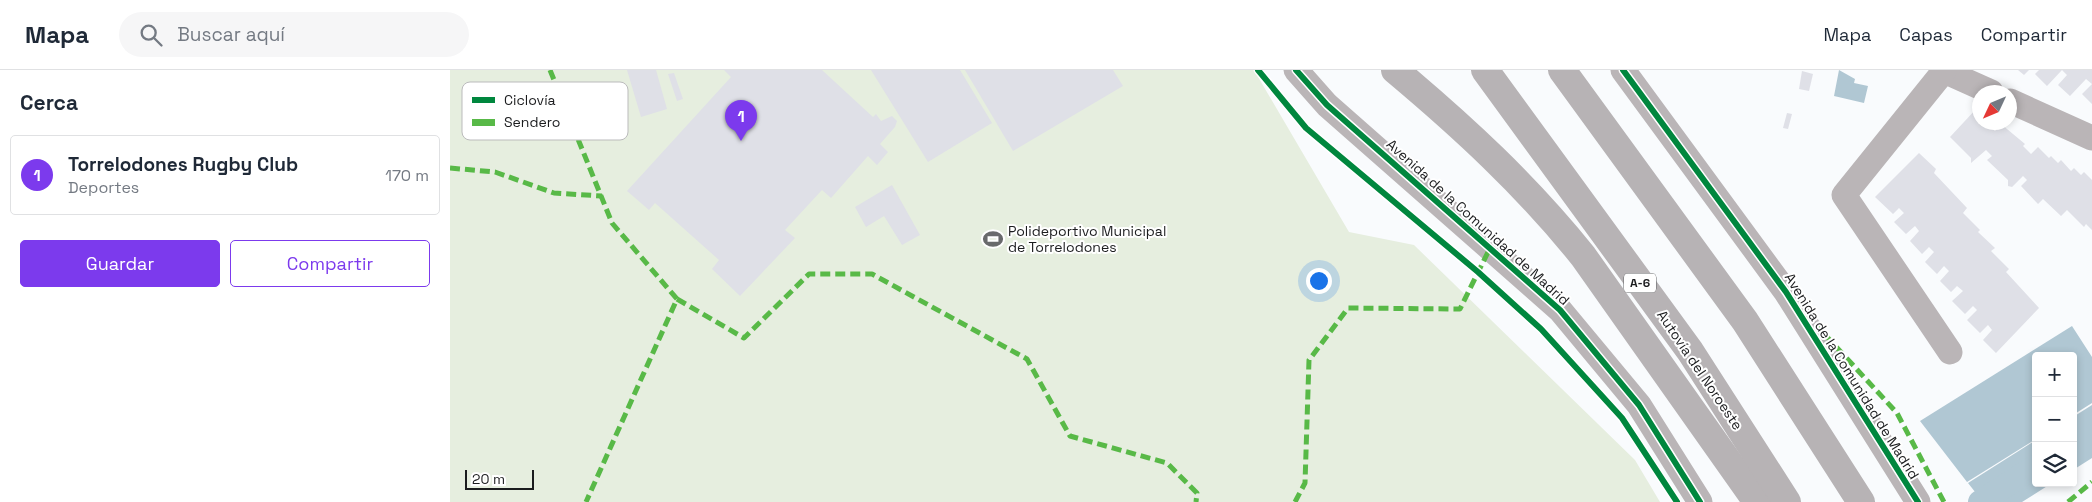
<!DOCTYPE html>
<html lang="es">
<head>
<meta charset="utf-8">
<style>
  body { margin:0; font-family:"Space Grotesk",sans-serif; background:#f6f6f7; color:#1f2937 }
  .controls { position:absolute; right:15px; bottom:15px; display:grid; overflow:hidden; border-radius:5px; box-shadow:0 2px 8px #0003 }
  .controls button { width:45px; height:45px; display:grid; place-items:center; padding:0; border:0; border-bottom:1px solid #e0e1e3; background:#fff; color:#1f2937; font:25px sans-serif }
  .compass { position:absolute; left:1522px; top:15px; width:45px; height:45px; border-radius:50%; background:#fff; box-shadow:0 2px 8px #0003; rotate:226deg }
  .scale { position:absolute; left:15px; bottom:12px; width:69px; box-sizing:border-box; padding-left:5px; border:2px solid #1b1c1e; border-top:0; font-size:14px; line-height:18px; white-space:nowrap; color:#1b1c1e; -webkit-text-stroke:4px #fff; paint-order:stroke }
  .you { position:absolute; left:868px; top:210px; width:18px; height:18px; margin:-12px; border:4px solid #fff; border-radius:50%; background:#1a73e8; box-shadow:0 0 0 8px #1a73e833 }
  .badge { display:grid; place-items:center; width:32px; height:32px; border-radius:50%; background:#7c3aed; color:#fff; font-size:16px; font-weight:700 }
  .pin { position:absolute; translate:-50% -41px; filter:drop-shadow(0 1px 2px #0008) }
  .pin::after { content:''; position:absolute; top:26px; width:18px; height:15px; background:inherit; clip-path:polygon(0 0,100% 0,50% 100%) }
  .list { margin:0; padding:0; list-style:none }
  h2 { display:flex; justify-content:space-between; align-items:center; height:65px; margin:0; padding:0 20px; font-size:21px }
  h2 small { font-size:16px; font-weight:400; color:#747a83 }
  .list li { display:grid; grid-template-columns:32px 1fr auto; gap:15px; align-items:center; box-sizing:border-box; height:80px; margin:0 10px 10px; padding:0 10px; border:1px solid #e0e1e3; border-radius:5px }
  .list b { display:block; font-size:19px; white-space:nowrap }
  .list p { margin:0; font-size:16px; white-space:nowrap; color:#747a83 }
  .list em { font-size:16px; font-style:normal; color:#747a83 }
  .actions { display:flex; gap:10px; padding:15px 20px }
  .actions a { flex:1; padding:11px 0; border:1px solid #7c3aed; border-radius:5px; text-align:center; font-size:18px; color:#7c3aed }
  .actions .main { background:#7c3aed; color:#fff }
  .icon { flex:none; width:28px; height:28px; fill:none; stroke:currentColor; stroke-width:2; stroke-linecap:round; stroke-linejoin:round }
  .map { position:relative; flex:none; width:1642px; height:432px; overflow:hidden }
  header { display:flex; align-items:center; gap:30px; box-sizing:border-box; height:70px; padding:0 25px; background:#fff; border-bottom:1px solid #e0e1e3 }
  header strong { font-size:24px }
  nav { display:flex; gap:28px; margin-inline-start:auto; font-size:18px }
  .search { width:350px; height:45px; background:#f6f6f7; display:flex; align-items:center; gap:12px; box-sizing:border-box; padding:0 18px; border-radius:28px; color:#747a83; font-size:19px }
  main { display:flex }
  aside { flex:1; background:#fff }
  .map>svg:first-child { display:block }
  .green { fill:#e6eedf }
  .water { fill:#b0c7d3 }
  .lines { fill:none; stroke-linecap:round; stroke-linejoin:round }
  .canal { stroke:#b0c7d3; stroke-width:24 }
  .building { fill:#dfe0e7 }
  .minor { stroke:#bab5b7; stroke-width:25 }
  .motorway { stroke:#b7b3b5; stroke-width:28 }
  .quiet { stroke:#58b947; stroke-width:5; stroke-dasharray:10 5; stroke-linecap:butt }
  .cycleway-casing { stroke:#fff; stroke-width:9 }
  .cycleway { stroke:#00873e; stroke-width:6 }
  .labels { text-anchor:middle; dominant-baseline:central; stroke-width:4; stroke-linejoin:round; paint-order:stroke }
  .shield { fill:#fff; stroke:#5f6062; stroke-width:1 }
  .shield-label { font-size:12px; font-weight:bold; fill:#1b1c1e }
  .street-label { font-size:14px; fill:#1b1c1e; stroke:#fff }
  .poi-label { font-size:14px; fill:#1b1c1e; stroke:#fff; text-anchor:start }
  .key { fill:#fff; stroke:#bbbbbc; stroke-width:1 }
  .key-label { font-size:14px; fill:#1b1c1e }
</style>
</head>
<body>
<header>
<strong>Mapa</strong>
<div class="search"><svg class="icon" aria-label="search" viewBox="0 0 24 24"><circle cx="10" cy="10" r="6"/><path d="M15 15l6 6"/></svg>Buscar aquí</div>
<nav><a>Mapa</a><a>Capas</a><a>Compartir</a></nav>
</header>
<main>
<aside>
<h2>Cerca<small></small></h2>
<ul class="list">
<li><span class="badge">1</span><div><b>Torrelodones Rugby Club</b><p>Deportes</p></div><em>170 m</em></li>
</ul>
<div class="actions"><a class="main">Guardar</a><a>Compartir</a></div>
</aside>
<div class="map">
<svg width="1642" height="432" viewBox="0 0 1642 432">
  <rect width="100%" height="100%" fill="#f9fbfd"/>
  <polygon class="green" points="0,0 804,0 899,162 964,175 1185,390 1210,432 0,432"/>
  <g class="water">
    <polygon points="1389,0 1405,9 1404,13 1418,16 1414,33 1384,26"/>
    <polygon points="1622,256 1642,287 1642,333 1623,345 1623,286 1586,286 1586,369 1517,412 1470,351"/>
    <polygon points="1642,335 1642,388 1623,400 1623,347"/>
    <polygon points="1586,370 1586,413 1602,413 1572,432 1533,432 1518,413"/>
  </g>
  <g class="lines">
    <polyline class="canal" points="1530,432 1586,396"/>
  </g>
  <g class="building">
    <polygon points="177,0 206,0 217,39 191,47"/>
    <polygon points="274,0 372,0 423,47 426,44 431,51 442,46 447,51 445,57 430,74 438,82 427,95 418,86 381,128 372,120 335,160 345,168 290,226 262,199 269,190 205,133 199,140 177,121 281,7"/>
    <polygon points="421,0 510,0 542,53 478,92"/>
    <polygon points="515,0 663,0 673,16 563,81"/>
    <polygon points="1568,0 1579,0 1574,5"/>
    <polygon points="1589,0 1642,0 1642,34 1632,24 1642,14 1636,9 1620,26 1608,15 1617,5 1612,0 1597,16 1585,4"/>
    <polygon points="1352,1 1363,4 1359,21 1349,19"/>
    <polygon points="224,3 233,29 227,31 218,4"/>
    <polygon points="1527,38 1530,41 1530,52 1536,52 1545,61 1551,54 1575,74 1573,76 1581,84 1588,77 1599,88 1601,86 1608,93 1611,90 1621,101 1624,98 1631,105 1634,102 1642,110 1642,160 1636,154 1634,157 1617,140 1611,146 1593,129 1588,134 1571,116 1577,110 1573,106 1562,117 1558,116 1558,110 1537,90 1542,86 1536,80 1521,93 1521,88 1500,67"/>
    <polygon points="1337,43 1342,44 1338,59 1333,58"/>
    <polygon points="1469,83 1486,99 1484,103 1517,138 1513,143 1530,160 1528,162 1545,178 1541,181 1559,199 1556,202 1589,238 1546,283 1533,270 1542,260 1538,255 1530,263 1517,250 1527,240 1523,236 1515,244 1502,231 1513,221 1507,216 1501,222 1490,211 1499,201 1494,196 1487,204 1475,192 1484,182 1479,177 1472,184 1460,171 1469,161 1465,156 1456,164 1444,152 1454,143 1449,138 1443,144 1425,127"/>
    <polygon points="442,115 470,165 452,175 434,146 416,157 405,137"/>
  </g>
  <g class="lines">
    <g class="minor">
      <polyline points="846,0 877,35 1110,240 1189,335 1250,432"/>
      <polyline points="1173,0 1336,222 1468,432"/>
      <polyline points="1492,0 1541,22"/>
      <polyline points="1494,1 1394,125 1500,282"/>
      <polyline points="1560,31 1642,68"/>
    </g>
    <g class="motorway">
      <path d="M 945,0 C 1013,57 1077,116 1133,186 L 1307,432"/>
      <polyline points="1035,0 1240,281 1337,432"/>
      <polyline points="1112,0 1295,251 1411,432"/>
    </g>
    <g class="quiet">
      <polyline points="100,0 162,153 227,229 136,432"/>
      <polyline points="0,98 45,102 104,123 152,126"/>
      <polyline points="227,229 294,268 359,204 422,204 577,289 620,366 717,393 747,423 746,432"/>
      <polyline points="1356,244 1447,343 1494,432"/>
      <polyline points="845,432 855,413 859,290 898,238 1010,239 1040,178"/>
      <polyline points="1618,432 1642,412"/>
    </g>
    <defs>
      <g id="cycleway">
        <polyline points="808,0 856,58 1028,202 1091,259 1172,348 1227,432"/>
        <polyline points="846,0 877,35 1110,240 1189,335 1250,432"/>
        <polyline points="1173,0 1336,222 1468,432"/>
      </g>
    </defs>
    <use href="#cycleway" class="cycleway-casing"/>
    <use href="#cycleway" class="cycleway"/>
  </g>
  <defs>
    <symbol id="stadium-bare" viewBox="-9 -9 18 18"><path d="M0-5a6.5 5 0 1 0 0 10a6.5 5 0 1 0 0-10ZM-3.5-1.8h7v3.6h-7Z" fill="#696a6c" stroke="#fff" stroke-width="2.5" paint-order="stroke"/></symbol>
  </defs>
  <g fill-rule="evenodd">
    <use href="#stadium-bare" x="529" y="155" width="28" height="28"/>
  </g>
  <g class="labels">
    <rect class="shield" x="1174" y="203.5" width="32" height="19" rx="4"/>
    <g class="shield-label">
      <text x="1190" y="213">A-6</text>
    </g>
    <g class="street-label">
      <text transform="translate(1028 152) rotate(42)">Avenida de la Comunidad de Madrid</text>
      <text transform="translate(1250 300) rotate(56)">Autovía del Noroeste</text>
      <text transform="translate(1402 306) rotate(58)">Avenida de la Comunidad de Madrid</text>
    </g>
    <g class="poi-label">
      <text x="558" y="161">Polideportivo Municipal<tspan x="558" dy="16">de Torrelodones</tspan></text>
    </g>
  </g>
  <rect x="12" y="12" width="166" height="58" rx="8" class="key"/>
  <rect x="22" y="27" width="23" height="6" fill="#00873e"/>
  <rect x="22" y="49" width="23" height="7" fill="#58b947"/>
  <g class="key-label">
    <text x="54" y="35">Ciclovía</text>
    <text x="54" y="57">Sendero</text>
  </g>
</svg>
<div class="controls">
<button>+</button>
<button>−</button>
<button><svg class="icon" aria-label="layers" viewBox="0 0 24 24"><path d="M12 4l9 5-9 5-9-5zM3 14l9 5 9-5"/></svg></button>
</div>
<svg class="compass" viewBox="-18 -18 36 36"><path d="M0-13l5 13h-10z" fill="#e53935"/><path d="M0 13l5-13h-10z" fill="#747a83"/></svg>
<div class="scale">20 m</div>
<div class="you"></div>
<div class="pin badge" style="left:291px;top:71px">1</div>
</div>
</main>
</body>
</html>
